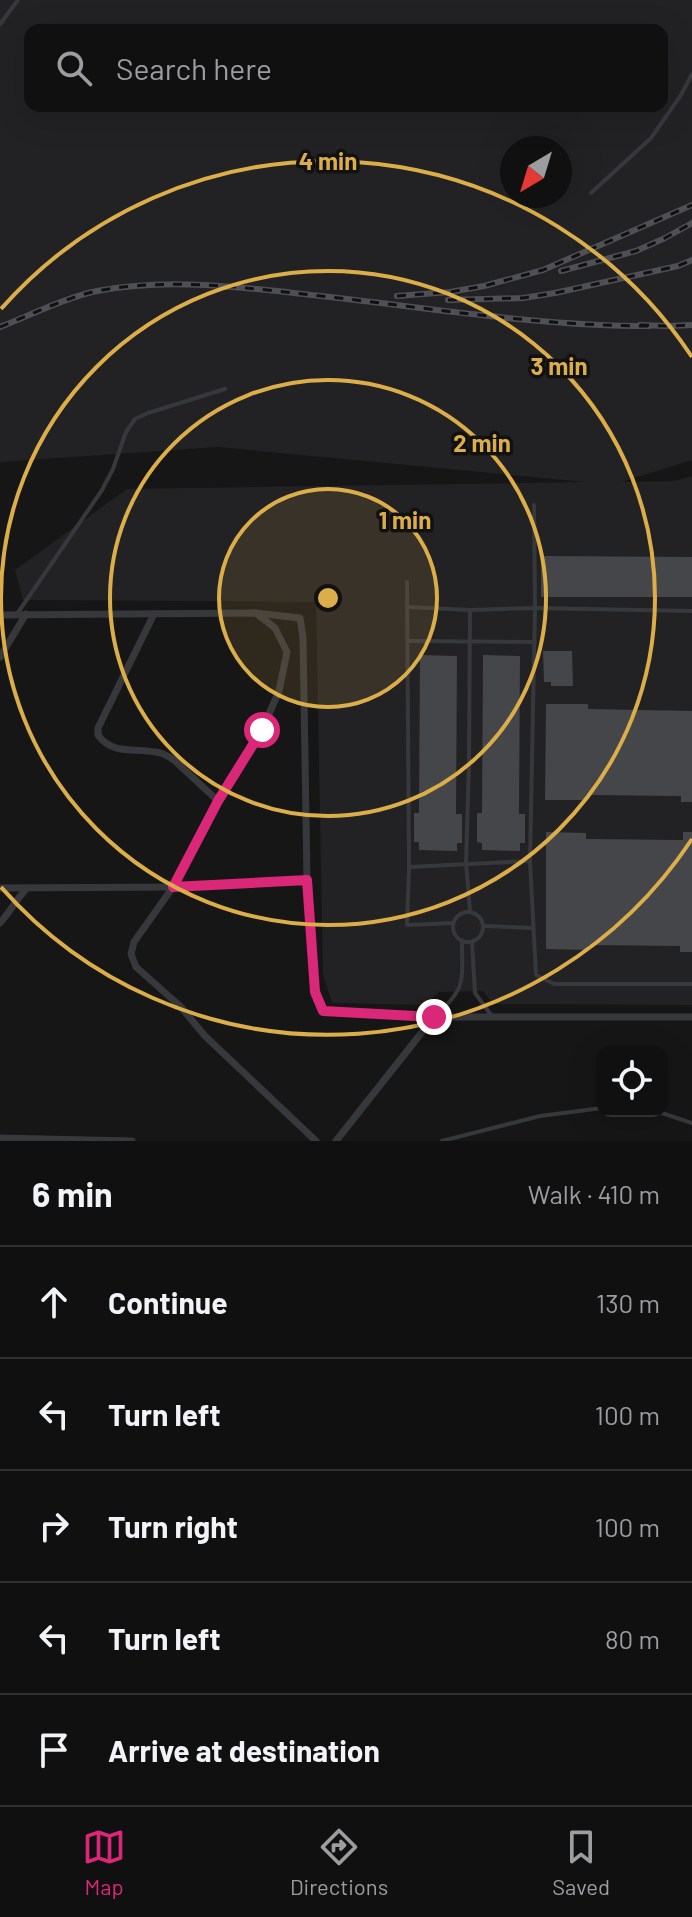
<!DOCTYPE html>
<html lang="en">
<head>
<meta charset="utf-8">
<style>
  body { margin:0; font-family:Barlow,sans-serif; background:#19191a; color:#f1f3f6 }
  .controls { position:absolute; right:24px; bottom:24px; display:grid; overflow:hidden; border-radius:16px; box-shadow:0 8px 32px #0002 }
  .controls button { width:72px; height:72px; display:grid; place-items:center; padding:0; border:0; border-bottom:2px solid #303031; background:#101011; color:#f1f3f6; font:40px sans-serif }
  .compass { position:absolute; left:500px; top:136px; width:72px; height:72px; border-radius:50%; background:#101011; box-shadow:0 8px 32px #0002; rotate:218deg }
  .stop { position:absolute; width:24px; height:24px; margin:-18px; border:6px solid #db2777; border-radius:50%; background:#fff }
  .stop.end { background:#db2777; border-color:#fff; box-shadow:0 2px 8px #0008 }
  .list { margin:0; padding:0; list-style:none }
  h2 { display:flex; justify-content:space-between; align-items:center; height:104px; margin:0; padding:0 32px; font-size:34px }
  h2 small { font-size:26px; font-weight:400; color:#9c9d9f }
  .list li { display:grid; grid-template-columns:52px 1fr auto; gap:24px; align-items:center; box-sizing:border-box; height:112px; padding:0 32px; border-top:2px solid #303031 }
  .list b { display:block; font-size:30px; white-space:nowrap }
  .list em { font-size:26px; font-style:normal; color:#9c9d9f }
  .icon { flex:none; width:44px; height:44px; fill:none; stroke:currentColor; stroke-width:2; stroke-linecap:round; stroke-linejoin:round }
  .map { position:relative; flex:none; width:692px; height:1141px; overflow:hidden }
  .search { position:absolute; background:#101011; box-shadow:0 8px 32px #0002; left:24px; right:24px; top:24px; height:88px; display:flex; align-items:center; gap:20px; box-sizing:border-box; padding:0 28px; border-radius:16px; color:#9c9d9f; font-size:30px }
  .sheet { height:664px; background:#101011 }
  nav { display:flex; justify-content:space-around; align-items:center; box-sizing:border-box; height:112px; border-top:2px solid #303031; background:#101011; font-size:22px; color:#9c9d9f }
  nav a { display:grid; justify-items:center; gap:4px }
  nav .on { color:#db2777 }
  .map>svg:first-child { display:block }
  .built { fill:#222224; fill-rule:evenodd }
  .building { fill:#45464a }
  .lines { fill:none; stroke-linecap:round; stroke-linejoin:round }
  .service { stroke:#37383c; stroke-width:4 }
  .minor { stroke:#37383c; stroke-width:7 }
  .rail-casing { stroke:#4f5055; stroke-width:6 }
  .rail { stroke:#111112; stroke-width:3; stroke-dasharray:9; stroke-linecap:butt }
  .route { stroke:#db2777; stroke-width:10 }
  .ring { fill:none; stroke:#dcae49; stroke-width:4 }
  .centre { fill:#dcae49; stroke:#111112; stroke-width:4 }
  .ring-label { font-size:24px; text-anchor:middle; font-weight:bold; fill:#dcae49; stroke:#111112; stroke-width:7; stroke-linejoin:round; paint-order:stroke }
</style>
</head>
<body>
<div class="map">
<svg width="692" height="1141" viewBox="0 0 692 1141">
  <rect width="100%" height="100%" fill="#161617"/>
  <path class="built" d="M 0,0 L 692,0 L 692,460 L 621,482 L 674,481 L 692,476 L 692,1005 L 493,1004 L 483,991 L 439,992 L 425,1005 L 332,1003 L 323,974 L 316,602 L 23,600 L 15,570 L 127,489 L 585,482 L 218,447 L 0,462 ZM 30,30 L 662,30 L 662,106 L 30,106 ZM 512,148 L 560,148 L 560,196 L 512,196 Z"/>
  <g class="building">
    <polygon points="541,556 692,557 692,597 541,597"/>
    <polygon points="543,651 572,651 573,686 551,686 551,682 544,682"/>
    <polygon points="420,655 457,656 456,814 462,814 462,843 457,843 457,851 419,850 419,842 414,842 414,813 419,813"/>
    <polygon points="483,655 520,656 519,814 525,814 525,843 520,843 520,851 482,850 482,843 477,842 477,813 482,813"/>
    <polygon points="546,704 588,704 588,709 692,711 692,802 681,802 681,796 587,795 587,800 545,800"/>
    <polygon points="546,832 586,833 586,839 683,840 683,832 692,832 692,952 680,952 680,946 588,945 588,950 546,949"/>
  </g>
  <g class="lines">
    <g class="service">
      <polyline points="0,24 18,0"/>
      <polyline points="591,193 651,138 681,95 692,74"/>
      <polyline points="534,505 535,608 530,861 536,975 554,984 692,984"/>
      <polyline points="407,582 409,867"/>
      <polyline points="408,607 470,610 535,608 692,611"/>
      <polyline points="470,610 469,763 466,863 470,911"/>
      <polyline points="17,614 102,490 113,469 126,432 135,419 148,413 225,389"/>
      <polyline points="409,641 535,642"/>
      <circle cx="468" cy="927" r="15"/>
      <polyline points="453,923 407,925 409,867 529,861"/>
      <polyline points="484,926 533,928"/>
      <polyline points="472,942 475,993 491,1015"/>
      <path d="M 436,1015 C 467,988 462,980 462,942"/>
      <polyline points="656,1111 692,1123"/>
      <polyline points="442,1141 540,1116 602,1108"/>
    </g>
    <g class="minor">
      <polyline points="256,613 275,628 287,652 279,691 262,730 244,761 218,801 173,887 134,942 131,954 136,967 180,1006 205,1036 316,1141"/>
      <path d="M 154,614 L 98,728 L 98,735 C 112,755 135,748 156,752 C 163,753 168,756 174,760 L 218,801"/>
      <polyline points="0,615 255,613 300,618 303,637 307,880 315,992 323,1011 434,1017 692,1017"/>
      <polyline points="0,657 26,614"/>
      <polyline points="0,888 173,887 307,880"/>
      <path d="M 0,923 C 10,912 18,897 27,888"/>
      <polyline points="0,1138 132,1141"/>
      <polyline points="336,1141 434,1017"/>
    </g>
    <defs>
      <g id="rail">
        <polyline points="561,271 636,251 665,238 692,223"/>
        <polyline points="397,296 450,292 484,286 543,270 692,205"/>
        <polyline points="448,300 523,298 555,293 678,266 692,260"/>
        <polyline points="640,325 668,326 692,325"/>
        <path d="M 0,327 C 28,316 67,297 97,291 C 172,277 247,288 321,296 C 430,308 539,326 649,326"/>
      </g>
    </defs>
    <use href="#rail" class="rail-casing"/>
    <use href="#rail" class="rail"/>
  </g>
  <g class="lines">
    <polyline class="route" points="262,730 218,801 173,887 307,880 315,992 323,1011 434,1017"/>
  </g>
  <circle cx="328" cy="598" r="109" fill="#dcae49" fill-opacity=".12"/>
  <g class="ring">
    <circle cx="328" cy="598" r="109"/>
    <circle cx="328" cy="598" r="218"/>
    <circle cx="328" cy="598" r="327"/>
    <path d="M692 839A436 436 0 0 1 1 887M1 309A436 436 0 0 1 692 357"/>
  </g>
  <circle cx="328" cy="598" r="12" class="centre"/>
  <g class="ring-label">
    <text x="328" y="170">4 min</text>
    <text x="559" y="375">3 min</text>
    <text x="482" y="452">2 min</text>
    <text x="405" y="529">1 min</text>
  </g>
</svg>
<div class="controls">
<button><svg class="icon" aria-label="locate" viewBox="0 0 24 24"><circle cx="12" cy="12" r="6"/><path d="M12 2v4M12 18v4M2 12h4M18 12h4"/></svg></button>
</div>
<svg class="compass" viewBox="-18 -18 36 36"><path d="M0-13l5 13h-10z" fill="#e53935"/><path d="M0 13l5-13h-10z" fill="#9c9d9f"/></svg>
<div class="stop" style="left:262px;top:730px"></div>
<div class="stop end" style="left:434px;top:1017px"></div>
<div class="search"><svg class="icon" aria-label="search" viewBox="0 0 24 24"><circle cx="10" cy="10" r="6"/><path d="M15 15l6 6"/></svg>Search here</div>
</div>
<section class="sheet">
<h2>6 min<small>Walk · 410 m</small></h2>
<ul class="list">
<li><svg class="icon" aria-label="ahead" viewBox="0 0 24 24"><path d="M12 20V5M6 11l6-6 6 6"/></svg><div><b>Continue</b></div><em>130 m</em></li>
<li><svg class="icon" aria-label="left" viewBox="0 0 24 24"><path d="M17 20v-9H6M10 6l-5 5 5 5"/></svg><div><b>Turn left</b></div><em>100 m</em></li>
<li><svg class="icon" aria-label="right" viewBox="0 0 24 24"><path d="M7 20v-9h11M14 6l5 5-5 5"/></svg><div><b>Turn right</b></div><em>100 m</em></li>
<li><svg class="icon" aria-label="left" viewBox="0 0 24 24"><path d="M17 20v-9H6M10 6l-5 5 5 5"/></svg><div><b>Turn left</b></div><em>80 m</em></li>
<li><svg class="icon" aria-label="arrive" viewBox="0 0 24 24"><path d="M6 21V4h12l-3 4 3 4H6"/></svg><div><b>Arrive at destination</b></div></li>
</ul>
</section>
<nav>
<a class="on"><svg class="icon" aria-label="map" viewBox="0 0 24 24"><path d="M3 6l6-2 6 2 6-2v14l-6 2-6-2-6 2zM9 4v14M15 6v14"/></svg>Map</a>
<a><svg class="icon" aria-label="directions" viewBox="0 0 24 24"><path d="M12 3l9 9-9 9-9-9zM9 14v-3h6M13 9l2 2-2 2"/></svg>Directions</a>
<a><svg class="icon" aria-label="saved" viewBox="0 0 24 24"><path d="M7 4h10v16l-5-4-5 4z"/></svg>Saved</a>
</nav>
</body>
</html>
